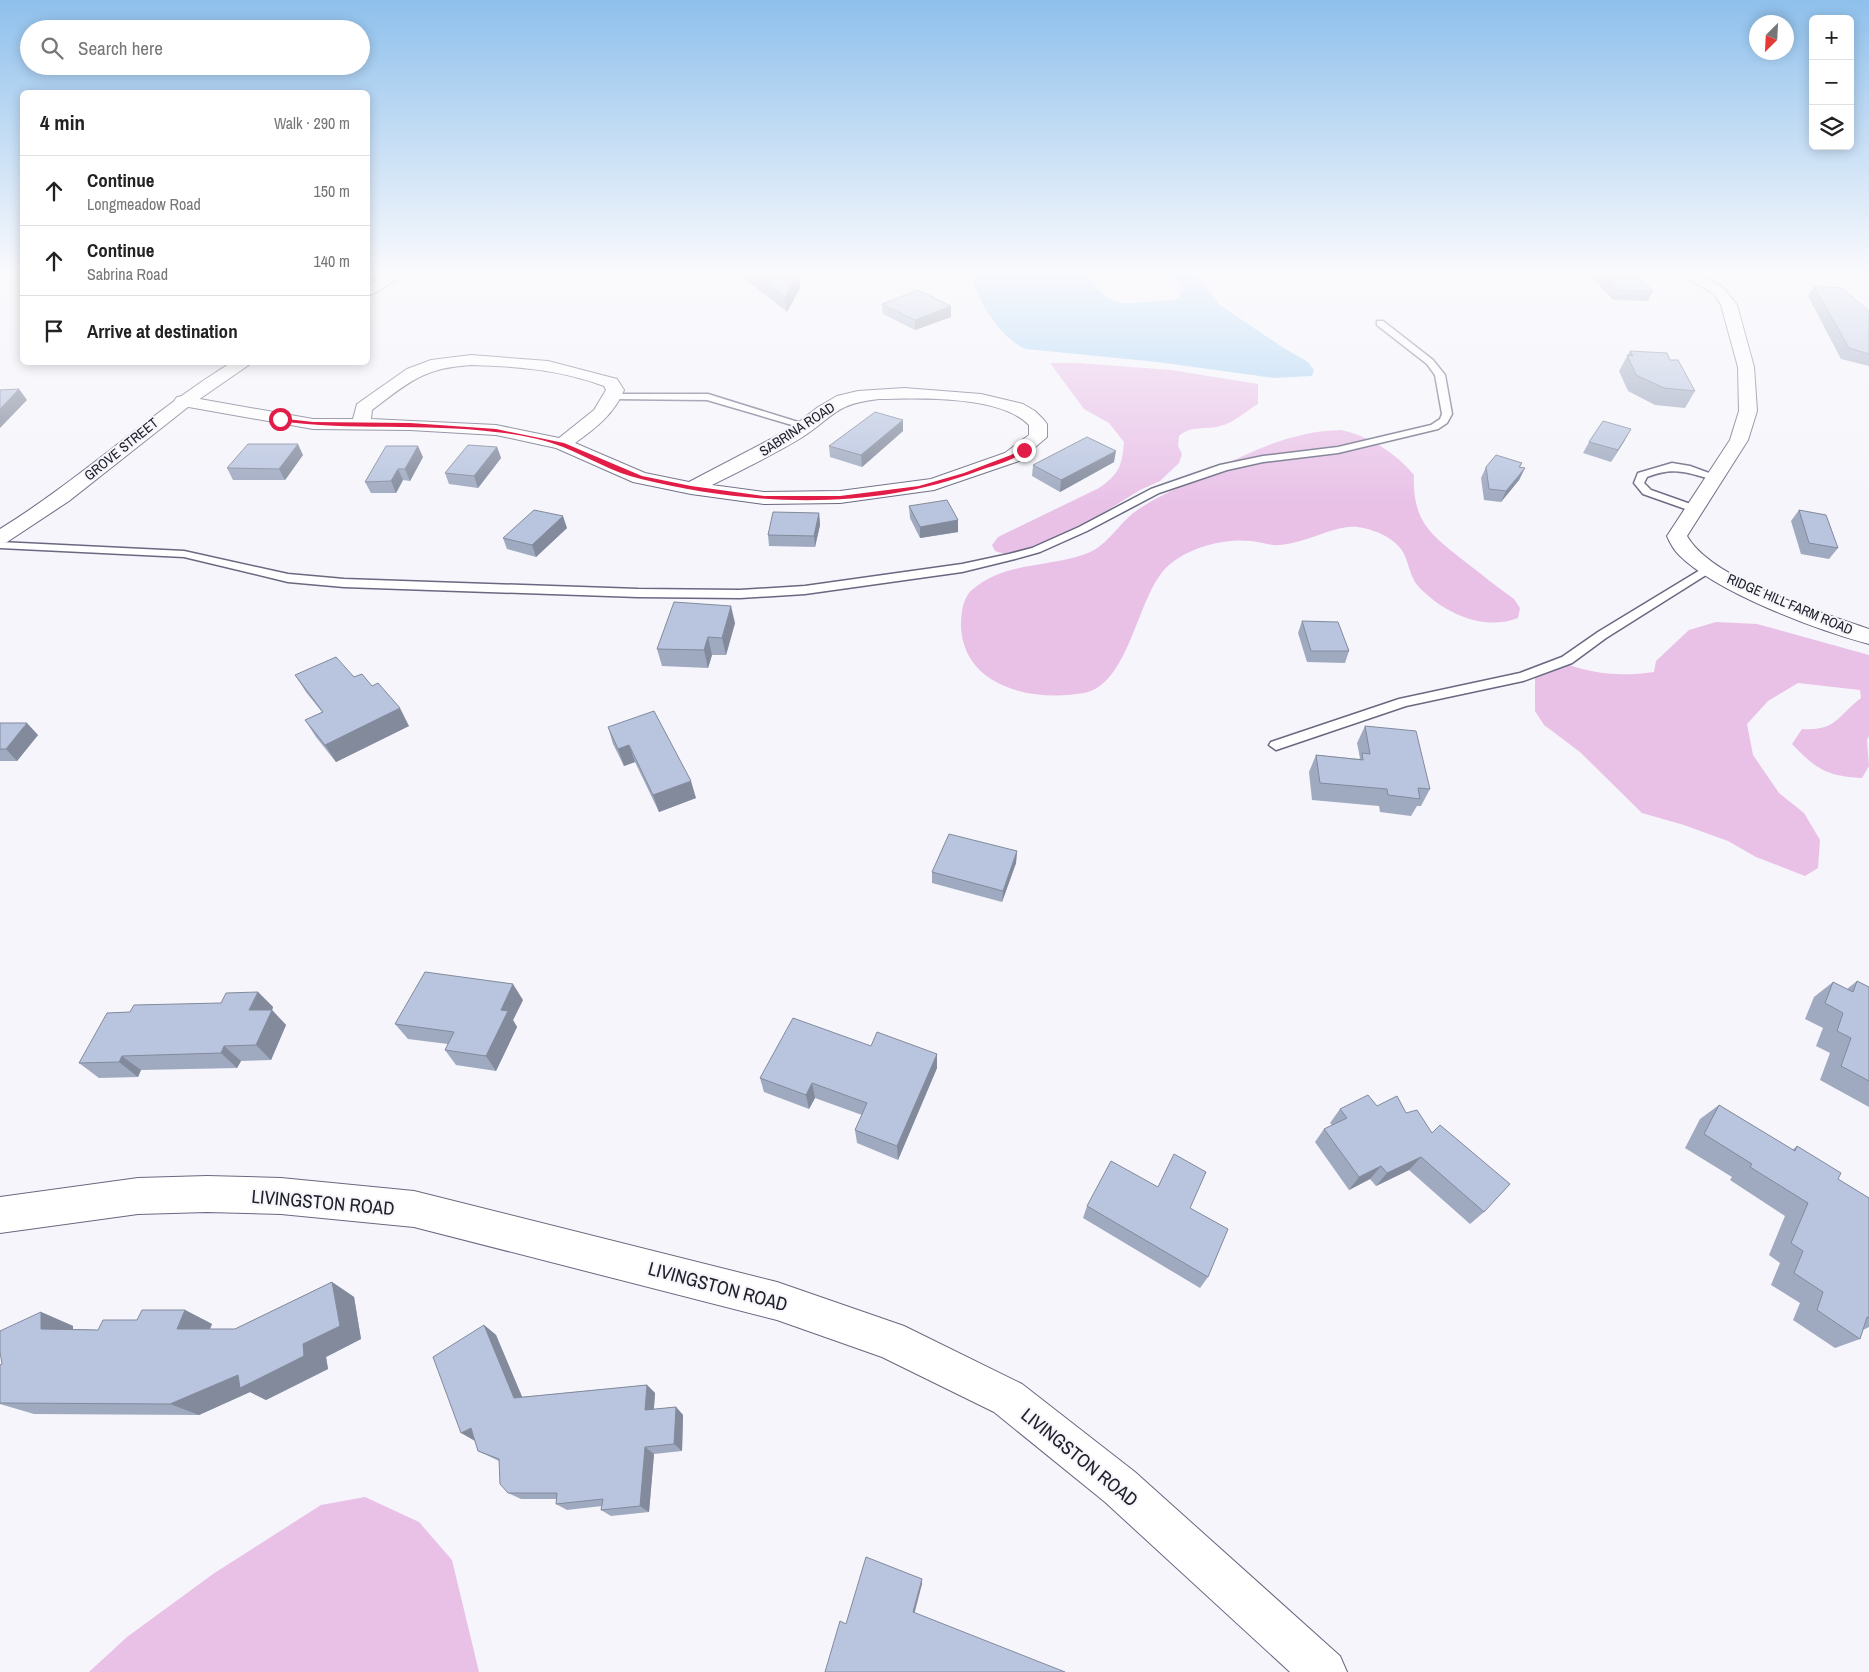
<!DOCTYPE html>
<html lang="en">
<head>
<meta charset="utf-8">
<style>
  body { margin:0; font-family:"Archivo Narrow",sans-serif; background:#f6f6f6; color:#222 }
  .controls { position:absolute; right:15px; top:15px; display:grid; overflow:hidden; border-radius:8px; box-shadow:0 2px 12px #0003 }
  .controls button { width:45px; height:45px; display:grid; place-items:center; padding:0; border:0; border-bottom:1px solid #e0e0e0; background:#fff; color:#222; font:25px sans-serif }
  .compass { position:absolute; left:1749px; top:15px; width:45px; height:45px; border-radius:50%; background:#fff; box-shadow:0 2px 12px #0003; rotate:204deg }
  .stop { position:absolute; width:15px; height:15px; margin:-11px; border:4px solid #e11d48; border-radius:50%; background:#fff }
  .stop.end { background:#e11d48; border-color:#fff; box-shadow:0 1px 5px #0008 }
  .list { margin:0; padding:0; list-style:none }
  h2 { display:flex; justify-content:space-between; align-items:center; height:65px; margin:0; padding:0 20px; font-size:21px }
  h2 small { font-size:16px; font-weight:400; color:#767676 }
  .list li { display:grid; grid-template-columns:32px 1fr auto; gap:15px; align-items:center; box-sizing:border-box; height:70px; padding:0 20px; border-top:1px solid #e0e0e0 }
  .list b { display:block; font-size:19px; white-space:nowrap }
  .list p { margin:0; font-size:16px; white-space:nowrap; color:#767676 }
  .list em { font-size:16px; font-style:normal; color:#767676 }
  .icon { flex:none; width:28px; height:28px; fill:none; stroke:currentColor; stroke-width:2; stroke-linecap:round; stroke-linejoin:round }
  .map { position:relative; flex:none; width:1869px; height:1672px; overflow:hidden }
  .search { position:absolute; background:#fff; box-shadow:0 2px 12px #0003; left:20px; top:20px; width:350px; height:55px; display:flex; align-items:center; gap:12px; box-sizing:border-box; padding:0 18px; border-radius:28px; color:#767676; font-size:19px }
  .panel { position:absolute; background:#fff; box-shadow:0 2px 12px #0003; left:20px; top:90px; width:350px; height:275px; border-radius:8px }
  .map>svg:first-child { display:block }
  .green { fill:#e9c1e7 }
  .water { fill:#a8d1f3 }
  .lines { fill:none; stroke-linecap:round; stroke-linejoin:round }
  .lane-casing { stroke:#686881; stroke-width:3 }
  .street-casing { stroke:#686881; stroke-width:2 }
  .secondary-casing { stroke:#686881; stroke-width:2 }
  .lane { fill:#fff; fill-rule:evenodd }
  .street { fill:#fff; fill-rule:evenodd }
  .secondary { fill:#fff; fill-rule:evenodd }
  .wall { fill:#9fa9c0 }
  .shaded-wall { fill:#828a9c }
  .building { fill:#b9c5df; stroke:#828a9c }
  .route { fill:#e11d48 }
  .labels { text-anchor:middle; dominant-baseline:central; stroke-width:4; stroke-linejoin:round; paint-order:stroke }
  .far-street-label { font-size:14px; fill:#21212b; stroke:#f5f5fb }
  .near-street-label { font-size:19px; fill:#21212b; stroke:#f5f5fb }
</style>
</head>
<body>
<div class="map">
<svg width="1869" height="1672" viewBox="0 0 1869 1672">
  <rect width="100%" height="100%" fill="#f5f5fb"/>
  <g class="green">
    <path d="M 1050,363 L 1078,363 L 1171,370 L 1258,384 L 1258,404 C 1246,411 1234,423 1220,426 C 1205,430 1192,425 1179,436 L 1178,446 L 1182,454 L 1179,463 L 1160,481 L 1140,490 L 1056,542 L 1005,554 L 995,551 L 992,545 L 998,537 L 1099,488 C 1119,474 1122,466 1124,442 L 1109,423 L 1084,409 Z"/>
    <path d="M 1341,430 C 1369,436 1396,453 1414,475 C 1412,524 1433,536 1468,564 C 1484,576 1498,588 1514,599 L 1520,608 L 1518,618 C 1483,632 1442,612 1418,586 C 1409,576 1409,560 1401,549 C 1391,535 1364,525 1348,527 C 1325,530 1304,543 1280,545 C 1271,546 1261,542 1251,541 C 1224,538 1190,547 1169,565 C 1137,592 1131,684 1084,693 C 1034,702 965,688 961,628 C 961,616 962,598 972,590 C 1005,561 1049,568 1088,553 C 1108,545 1119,523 1136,511 C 1153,499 1174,490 1193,480 C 1240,457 1287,431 1341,430 Z"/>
    <path d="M 1716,622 L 1757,624 L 1869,655 L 1869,736 L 1867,740 L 1869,766 L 1862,778 C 1826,776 1816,769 1792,744 L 1802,729 C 1837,731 1836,717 1861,698 L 1860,690 L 1798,683 L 1768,701 L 1747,724 L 1753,755 L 1779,793 L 1804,813 L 1820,840 L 1818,868 L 1805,876 L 1756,857 L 1728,841 L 1684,825 L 1642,813 L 1580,752 L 1544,725 L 1535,711 L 1535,676 L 1558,661 C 1592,674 1618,677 1654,672 L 1656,661 L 1689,630 Z"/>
    <polygon points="365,1497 419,1522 452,1560 479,1672 89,1672 127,1637 213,1574 321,1505"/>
  </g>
  <path class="water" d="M 973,271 L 1095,271 L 1090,277 C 1108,309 1125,304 1157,301 C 1165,300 1171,301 1179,298 L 1182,287 L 1164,271 L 1189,271 L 1197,276 L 1220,305 L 1282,347 L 1308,362 L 1314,370 L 1312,376 L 1273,378 L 1157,362 L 1026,349 C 1004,342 970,294 973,271 Z"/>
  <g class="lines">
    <defs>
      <g id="lane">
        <polygon points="1377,321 1383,321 1433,360 1445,375 1452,414 1447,423 1438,429 1338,453 1263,462 1227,470 1159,493 1087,531 1040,552 1015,559 962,572 805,594 740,598 638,597 344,587 288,582 184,557 0,548 0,542 184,551 288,574 344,579 638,589 740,590 805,586 962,564 1009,554 1032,548 1079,527 1151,489 1220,465 1263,456 1338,447 1431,425 1440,419 1442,414 1435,375 1427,364 1377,325"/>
        <polygon points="610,394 708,394 811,426 802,428 707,400 613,399 608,396"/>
        <path d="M 1672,463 L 1690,466 L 1720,477 L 1715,480 C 1686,473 1676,466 1647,477 L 1644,483 L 1651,490 L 1699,507 L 1699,511 L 1691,511 L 1643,494 L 1634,483 L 1638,473 Z"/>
        <polygon points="1710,564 1716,568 1714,570 1606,638 1572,663 1523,681 1406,706 1276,750 1269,745 1271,742 1399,699 1520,673 1562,657 1598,632"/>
      </g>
      <g id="street">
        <polygon points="368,271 392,273 399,277 392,281 368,278"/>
        <path d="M 1676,271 L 1694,271 L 1724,288 L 1737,305 L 1754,367 L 1757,411 L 1748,440 L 1687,536 C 1713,581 1821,612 1869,629 L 1869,644 C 1817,630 1717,593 1679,555 C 1674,550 1670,543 1667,536 L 1730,440 L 1739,411 L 1738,367 L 1721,305 L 1714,294 Z"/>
        <path d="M 471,355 L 548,361 L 617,379 L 624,390 C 614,414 596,428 575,443 L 645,473 L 689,482 L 790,429 L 818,407 L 837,396 L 858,391 L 904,388 L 981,394 L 1023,404 L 1035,411 L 1044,420 L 1047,424 L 1047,437 L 1019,461 L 934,490 L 840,503 L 764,504 L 691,494 L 633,482 L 556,448 L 496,435 L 410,430 L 313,429 L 183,406 L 177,405 L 174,401 L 177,397 L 183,396 L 313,419 L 353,419 L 357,404 L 407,369 L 431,360 ZM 471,365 C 517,366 561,370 604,386 L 606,390 L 594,410 L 559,438 L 496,425 L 371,419 L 372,410 C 409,382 423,368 471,365 ZM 879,399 C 918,398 1000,395 1029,425 L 1029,435 L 1005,453 L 931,479 L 840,491 L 764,492 L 712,485 C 742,470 773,455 801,438 C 835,416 834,404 879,399 Z"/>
        <polygon points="207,1176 281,1178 414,1191 777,1282 904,1326 1022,1384 1135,1472 1340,1656 1347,1672 1290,1672 1105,1502 994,1412 882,1357 777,1320 414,1227 281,1214 207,1212 138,1214 0,1233 0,1197 138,1178"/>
      </g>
      <g id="secondary">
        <polygon points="393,271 410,271 373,294 368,295 368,285"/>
        <path d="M 232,362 L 253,362 L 188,407 L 69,501 L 7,542 L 0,544 L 0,529 C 81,479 151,412 232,362 Z"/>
      </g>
    </defs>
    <use href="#lane" class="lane-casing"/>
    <use href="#street" class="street-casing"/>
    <use href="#secondary" class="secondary-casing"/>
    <use href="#lane" class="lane"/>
    <use href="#street" class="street"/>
    <use href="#secondary" class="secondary"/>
  </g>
  <g class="wall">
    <polygon points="744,271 797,271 799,272 800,288 787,312 745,279"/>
    <polygon points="1586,271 1633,271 1653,291 1648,301 1613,300"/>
    <polygon points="1814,286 1869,311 1869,366 1841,359 1808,296"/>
    <polygon points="882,304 951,306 951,317 915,330 883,314"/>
    <polygon points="1630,351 1670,360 1695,391 1685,408 1655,405 1628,391 1619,371"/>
    <polygon points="903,420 903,431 862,467 830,457 829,446"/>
    <polygon points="1625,440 1611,462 1583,453 1589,442"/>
    <polygon points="497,447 501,458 478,488 449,484 445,473"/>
    <polygon points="303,455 285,480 233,480 227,468"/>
    <polygon points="423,457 410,481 403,480 396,493 371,493 365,482"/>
    <polygon points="1114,462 1060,492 1032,476 1033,465"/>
    <polygon points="1522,463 1520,467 1525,468 1519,480 1501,502 1484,500 1481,478 1486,467"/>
    <polygon points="909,506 958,520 958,532 920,538 910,518"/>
    <polygon points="1799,510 1838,548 1829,559 1801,554 1791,521"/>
    <polygon points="819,513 820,525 815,547 769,546 768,535"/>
    <polygon points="567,528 536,557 507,549 503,538"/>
    <polygon points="1302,621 1349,651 1345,663 1307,662 1298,633"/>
    <polygon points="735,623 726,655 712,655 708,668 662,666 657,649"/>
    <polygon points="295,675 354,677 409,726 336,762 316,737 305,720 322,712 306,692"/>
    <polygon points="0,723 38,735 17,761 0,761"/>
    <polygon points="1365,726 1430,789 1421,806 1417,806 1411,816 1380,812 1379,806 1312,800 1309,772 1316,755 1359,759 1360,758 1357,743"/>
    <polygon points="608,727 696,798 659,812 635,762 624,766 613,744"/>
    <polygon points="1017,851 1016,863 1002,902 932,883 932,872"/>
    <polygon points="1857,981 1869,987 1869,1107 1820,1080 1830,1053 1816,1046 1823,1028 1805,1019 1814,997 1833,982 1847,989"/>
    <polygon points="258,992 273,1007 272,1010 286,1025 271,1060 241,1061 237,1068 141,1070 138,1077 99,1078 79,1063 130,1012 221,1003"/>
    <polygon points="523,1000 513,1020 517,1027 496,1071 456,1065 445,1050 448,1044 408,1039 395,1024"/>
    <polygon points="871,1046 937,1054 937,1068 898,1160 857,1143 855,1130 862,1115 815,1098 809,1109 764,1092 760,1078"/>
    <polygon points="1719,1105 1792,1150 1797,1146 1838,1179 1869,1198 1869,1327 1863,1330 1860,1339 1835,1348 1793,1320 1800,1303 1771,1285 1780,1263 1769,1255 1785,1216 1730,1180 1732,1177 1685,1148 1700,1119"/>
    <polygon points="1377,1106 1406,1113 1484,1212 1470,1224 1409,1170 1376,1186 1370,1179 1349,1190 1315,1142 1324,1129 1332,1125 1330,1123 1340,1109"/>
    <polygon points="1087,1206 1190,1208 1208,1277 1200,1288 1083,1218"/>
    <polygon points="332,1282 354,1297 361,1339 326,1357 328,1369 266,1400 250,1392 199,1415 34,1414 0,1404 0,1365 2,1364 41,1312 73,1326 73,1329 98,1330 137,1320 185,1310 212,1324 210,1329 235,1329"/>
    <polygon points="484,1325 496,1335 522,1397 647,1385 655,1393 654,1409 676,1407 683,1415 682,1451 654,1454 649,1512 611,1516 601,1510 602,1506 567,1510 556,1504 557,1499 521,1499 508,1493 499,1461 478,1451"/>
  </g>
  <g class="shaded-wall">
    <polygon points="799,272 800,288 787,312 785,297"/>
    <polygon points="951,306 951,317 915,330 915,320"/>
    <polygon points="19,389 27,400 0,428 0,409"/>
    <polygon points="903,420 903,431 862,467 861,455"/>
    <polygon points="1631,429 1625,440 1611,462 1618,450"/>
    <polygon points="298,444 303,455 285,480 279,469"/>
    <polygon points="418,446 423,457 410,481 405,469"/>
    <polygon points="497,447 501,458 478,488 474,476"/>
    <polygon points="1116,451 1114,462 1060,492 1061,480"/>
    <polygon points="1525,468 1519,480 1501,502 1506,491"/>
    <polygon points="398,469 403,480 396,493 391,481"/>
    <polygon points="819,513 820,525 815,547 814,536"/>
    <polygon points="563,516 567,528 536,557 532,545"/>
    <polygon points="958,520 958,532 920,538 920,527"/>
    <polygon points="731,606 735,623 726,655 722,638"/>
    <polygon points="708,637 712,655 708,668 704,650"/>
    <polygon points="400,708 409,726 336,762 325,745"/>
    <polygon points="27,723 38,735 17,761 6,749"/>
    <polygon points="629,745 635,762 624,766 618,749"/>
    <polygon points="691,781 696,798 659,812 653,795"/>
    <polygon points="1017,851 1016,863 1002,902 1003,891"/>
    <polygon points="513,984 523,1000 513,1020 517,1027 496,1071 486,1056 501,1010"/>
    <polygon points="258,992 273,1007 272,1010 286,1025 271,1060 256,1045 249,1010"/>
    <polygon points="224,1046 241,1061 237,1068 221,1053"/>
    <polygon points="937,1054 937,1068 898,1160 897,1146"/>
    <polygon points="122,1056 141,1070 138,1077 119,1062"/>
    <polygon points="812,1083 815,1098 809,1109 806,1095"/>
    <polygon points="1421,1157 1409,1170 1376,1186 1387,1173"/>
    <polygon points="1381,1166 1370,1179 1349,1190 1359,1177"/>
    <polygon points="332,1282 354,1297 361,1339 326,1357 328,1369 266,1400 250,1392 199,1415 170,1404 303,1344"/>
    <polygon points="185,1310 212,1324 204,1342 177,1329"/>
    <polygon points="41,1312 73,1326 73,1342 41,1329"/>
    <polygon points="484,1325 496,1335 526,1406 514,1398"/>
    <polygon points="647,1385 655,1393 653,1418 645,1410"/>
    <polygon points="676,1407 683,1415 682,1451 674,1444"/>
    <polygon points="471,1428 475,1441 461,1433"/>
    <polygon points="645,1447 654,1454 649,1512 640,1506"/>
    <polygon points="922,1579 922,1584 914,1615 913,1612"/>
  </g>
  <g class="building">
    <polygon points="752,271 797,271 799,272 785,297"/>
    <polygon points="1600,271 1633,271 1653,291 1618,290"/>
    <polygon points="1814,286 1842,288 1869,311 1869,354 1849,348"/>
    <polygon points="918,290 951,306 915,320 882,304"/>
    <polygon points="1630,351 1667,353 1670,360 1678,360 1695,391 1664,388 1636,375 1627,355 1633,356"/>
    <polygon points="19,389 0,409 0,390"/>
    <polygon points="875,412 903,420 861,455 829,446"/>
    <polygon points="1603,421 1631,429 1618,450 1589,442"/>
    <polygon points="1087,437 1116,451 1061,480 1033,465"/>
    <polygon points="248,444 298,444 279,469 227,468"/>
    <polygon points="468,445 497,447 474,476 445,473"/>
    <polygon points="386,446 418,446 405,469 398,469 391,481 365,482"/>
    <polygon points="1496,455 1522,463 1519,467 1525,468 1506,491 1489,489 1486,467"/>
    <polygon points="947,500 958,520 920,527 909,506"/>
    <polygon points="534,510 563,516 532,545 503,538"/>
    <polygon points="1799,510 1826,515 1838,548 1809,543"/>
    <polygon points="773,512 819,513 814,536 768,535"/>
    <polygon points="674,602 731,606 722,638 708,637 704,650 657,649"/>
    <polygon points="1302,621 1338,622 1349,651 1311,651"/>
    <polygon points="336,657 354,677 362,674 372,686 378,683 400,708 325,745 305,720 323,712 295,675"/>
    <polygon points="654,711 691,781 653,795 629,745 618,749 608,727"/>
    <polygon points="0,723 27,723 6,749 0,749"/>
    <polygon points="1365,726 1416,731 1430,789 1418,788 1420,799 1388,795 1387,789 1320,783 1316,755 1363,760 1362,753 1370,754"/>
    <polygon points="949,834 1017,851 1003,891 932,872"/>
    <polygon points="425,972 513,984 501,1010 508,1011 486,1056 445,1050 454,1032 395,1024"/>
    <polygon points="1857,981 1869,987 1869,1081 1841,1066 1851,1038 1837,1031 1843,1013 1825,1003 1833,982 1853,992"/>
    <polygon points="258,992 249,1010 272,1010 256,1045 224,1046 221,1053 122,1056 119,1062 79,1063 107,1013 130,1012 134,1005 221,1003 226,993"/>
    <polygon points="793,1018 871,1046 877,1032 937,1054 897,1146 855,1130 867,1103 812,1083 806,1095 760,1078"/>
    <polygon points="1368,1095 1377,1106 1397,1096 1406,1113 1417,1110 1432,1133 1440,1125 1510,1184 1484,1212 1421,1157 1387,1173 1381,1166 1359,1177 1324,1129 1347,1118 1340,1109"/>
    <polygon points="1719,1105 1795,1151 1797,1146 1841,1173 1838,1179 1869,1198 1869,1318 1867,1317 1860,1339 1817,1310 1823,1292 1794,1273 1803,1251 1791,1243 1808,1203 1750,1167 1752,1164 1704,1134"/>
    <polygon points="1174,1154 1206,1172 1190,1208 1228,1229 1208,1277 1087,1206 1111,1161 1158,1187"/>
    <polygon points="332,1282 340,1326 303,1344 304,1356 240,1388 238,1375 170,1404 0,1403 0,1365 2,1364 0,1352 0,1331 41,1312 41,1329 98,1330 103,1320 137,1320 142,1310 185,1310 177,1329 235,1329"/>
    <polygon points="484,1325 514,1398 647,1385 645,1410 676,1407 674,1444 645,1447 640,1506 601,1510 603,1499 556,1504 557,1493 508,1493 500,1484 499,1459 478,1451 471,1428 461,1433 433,1357"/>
    <polygon points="866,1557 922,1579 913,1612 1065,1672 825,1672 840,1621 846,1624"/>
  </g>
  <linearGradient id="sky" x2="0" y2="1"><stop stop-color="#8ec0ec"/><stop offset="0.54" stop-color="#fafafd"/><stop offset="1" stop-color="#fafafd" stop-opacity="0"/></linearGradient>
  <rect width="1869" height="505" fill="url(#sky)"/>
  <path class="route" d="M 278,418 L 313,422 L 410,423 L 496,429 L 564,443 L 642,476 L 691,486 L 764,496 L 840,496 L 919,486 L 964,473 L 1011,455 L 1022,448 L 1027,450 C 1014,461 994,465 978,471 C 872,511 750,506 641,479 C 614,473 588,457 563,447 C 543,439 516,434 495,432 C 424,423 351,431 280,421 Z"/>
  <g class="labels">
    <g class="far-street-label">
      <text transform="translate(797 429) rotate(-33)">SABRINA ROAD</text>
      <text transform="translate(121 449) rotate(-39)">GROVE STREET</text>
      <text transform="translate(1790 604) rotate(23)">RIDGE HILL FARM ROAD</text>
    </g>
    <g class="near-street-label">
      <text transform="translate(323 1202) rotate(5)">LIVINGSTON ROAD</text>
      <text transform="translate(718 1286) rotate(15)">LIVINGSTON ROAD</text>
      <text transform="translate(1080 1457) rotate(39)">LIVINGSTON ROAD</text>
    </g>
  </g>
</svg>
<div class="controls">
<button>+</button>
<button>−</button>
<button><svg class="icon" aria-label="layers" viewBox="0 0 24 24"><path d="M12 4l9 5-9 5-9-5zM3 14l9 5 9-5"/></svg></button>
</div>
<svg class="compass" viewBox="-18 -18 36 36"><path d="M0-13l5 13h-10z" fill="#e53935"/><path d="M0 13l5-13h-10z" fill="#767676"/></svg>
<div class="stop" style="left:280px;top:419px"></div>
<div class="stop end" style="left:1024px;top:450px"></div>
<div class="search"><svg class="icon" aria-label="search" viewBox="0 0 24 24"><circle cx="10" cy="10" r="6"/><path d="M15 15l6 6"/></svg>Search here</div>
<section class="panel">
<h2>4 min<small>Walk · 290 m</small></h2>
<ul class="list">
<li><svg class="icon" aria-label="ahead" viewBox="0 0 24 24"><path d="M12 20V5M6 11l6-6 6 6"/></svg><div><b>Continue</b><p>Longmeadow Road</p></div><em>150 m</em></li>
<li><svg class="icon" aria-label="ahead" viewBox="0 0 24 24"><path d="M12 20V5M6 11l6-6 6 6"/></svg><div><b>Continue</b><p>Sabrina Road</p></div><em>140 m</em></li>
<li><svg class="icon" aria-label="arrive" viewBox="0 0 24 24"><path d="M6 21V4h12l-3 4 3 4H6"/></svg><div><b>Arrive at destination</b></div></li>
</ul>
</section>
</div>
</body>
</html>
